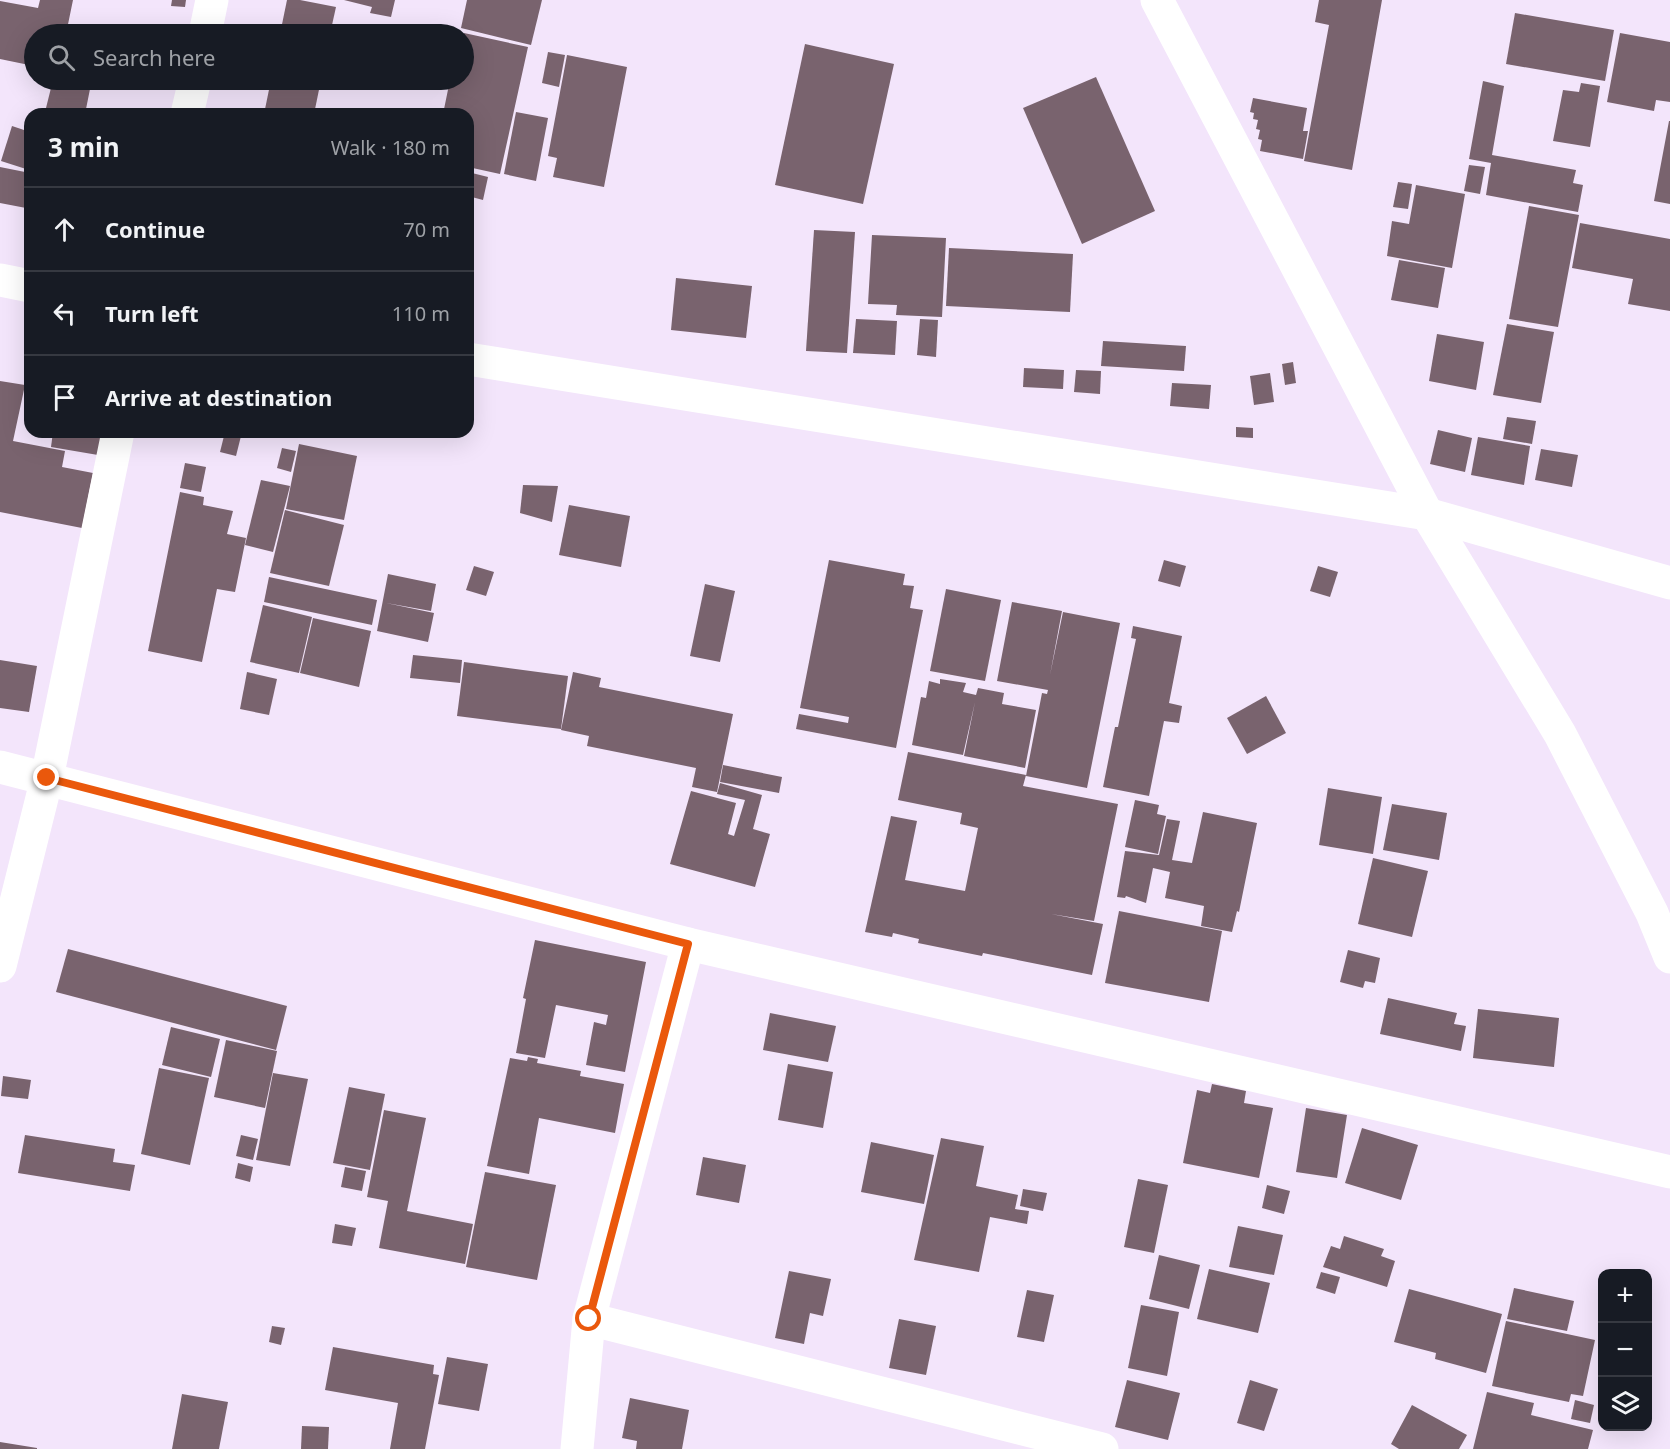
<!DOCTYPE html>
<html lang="en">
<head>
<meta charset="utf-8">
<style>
  body { margin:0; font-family:"Noto Sans",sans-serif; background:#242831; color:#f1f3f6 }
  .controls { position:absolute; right:18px; bottom:18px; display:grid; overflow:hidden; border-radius:12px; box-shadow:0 6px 24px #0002 }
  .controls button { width:54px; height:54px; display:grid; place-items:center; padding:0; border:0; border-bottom:2px solid #363941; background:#171b24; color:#f1f3f6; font:30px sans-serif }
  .stop { position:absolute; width:18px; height:18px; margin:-14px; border:4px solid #ea580c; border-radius:50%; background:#fff }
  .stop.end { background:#ea580c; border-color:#fff; box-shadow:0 2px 6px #0008 }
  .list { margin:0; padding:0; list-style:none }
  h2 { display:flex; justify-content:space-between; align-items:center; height:78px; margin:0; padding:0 24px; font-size:26px }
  h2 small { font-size:20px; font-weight:400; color:#9ea1a6 }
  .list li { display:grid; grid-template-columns:39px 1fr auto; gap:18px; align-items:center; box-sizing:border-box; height:84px; padding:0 24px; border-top:2px solid #363941 }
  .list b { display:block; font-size:22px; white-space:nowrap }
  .list em { font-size:20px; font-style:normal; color:#9ea1a6 }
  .icon { flex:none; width:33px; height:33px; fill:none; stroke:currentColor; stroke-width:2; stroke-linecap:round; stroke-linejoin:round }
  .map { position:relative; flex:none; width:1670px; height:1449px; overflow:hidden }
  .search { position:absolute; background:#171b24; box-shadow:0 6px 24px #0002; left:24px; top:24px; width:450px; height:66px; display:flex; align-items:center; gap:15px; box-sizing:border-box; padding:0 21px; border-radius:33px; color:#9ea1a6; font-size:22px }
  .panel { position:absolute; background:#171b24; box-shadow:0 6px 24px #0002; left:24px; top:108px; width:450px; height:330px; border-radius:18px }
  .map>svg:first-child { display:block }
  .building { fill:#79636e }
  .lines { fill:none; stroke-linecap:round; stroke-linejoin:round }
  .street { stroke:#fff; stroke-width:33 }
  .route { stroke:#ea580c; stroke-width:8 }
</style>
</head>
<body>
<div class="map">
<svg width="1670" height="1449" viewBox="0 0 1670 1449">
  <rect width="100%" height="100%" fill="#f3e5fb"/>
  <g class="building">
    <polygon points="40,0 73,0 66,34 34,34 34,66 0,59 0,1 38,8"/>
    <polygon points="172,0 186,0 185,7 171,6"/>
    <polygon points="287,0 300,0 336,7 330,34 280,34"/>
    <polygon points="344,0 395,0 391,17 370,13 372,7"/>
    <polygon points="467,0 542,0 531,45 461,28"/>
    <polygon points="1319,0 1382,0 1352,170 1304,161 1329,25 1315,22"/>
    <polygon points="1515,13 1614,30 1605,81 1506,64"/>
    <polygon points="464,33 528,47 500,174 468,167 468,114 443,114 450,80 464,80"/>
    <polygon points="1620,33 1670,42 1670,102 1656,100 1654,111 1607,102"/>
    <polygon points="805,44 894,64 863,204 775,185"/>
    <polygon points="548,52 565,55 559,87 542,83"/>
    <polygon points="567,55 627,67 604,187 553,177 557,158 548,156"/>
    <polygon points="1096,77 1155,211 1082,244 1023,108"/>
    <polygon points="53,80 68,80 91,84 86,109 105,114 52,114 53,109 46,108"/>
    <polygon points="271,80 321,80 314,114 264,114"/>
    <polygon points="1483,81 1504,86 1492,155 1576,170 1573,183 1583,185 1578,212 1486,195 1491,163 1469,159"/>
    <polygon points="1581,83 1600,86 1590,147 1553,141 1563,90 1579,92"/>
    <polygon points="1253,98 1307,108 1303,131 1308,131 1303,159 1260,151 1262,140 1258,139 1260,130 1256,129 1258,120 1253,119 1254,113 1250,112"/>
    <polygon points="516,112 548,118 536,181 504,174"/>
    <polygon points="1669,121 1670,121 1670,204 1654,201"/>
    <polygon points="12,126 30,132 30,158 26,169 1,161"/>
    <polygon points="1469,165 1485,167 1480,194 1464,191"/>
    <polygon points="0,167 30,173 30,190 26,208 0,203"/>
    <polygon points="468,172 488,177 483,200 468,196"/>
    <polygon points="1398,182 1412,184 1408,209 1393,207"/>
    <polygon points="1416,185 1465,194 1452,268 1387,256 1392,221 1409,224"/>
    <polygon points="1529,206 1579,215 1558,327 1509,319"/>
    <polygon points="468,207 473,208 469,233 468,233"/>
    <polygon points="1580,223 1670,239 1670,311 1628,304 1633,279 1572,268"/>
    <polygon points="814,230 855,232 847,353 806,351"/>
    <polygon points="872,235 946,238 942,317 896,315 897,305 868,304"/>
    <polygon points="949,248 1073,254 1070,312 946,306"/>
    <polygon points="1399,260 1445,268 1438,308 1391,300"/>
    <polygon points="676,278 752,286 746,338 671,330"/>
    <polygon points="856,319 897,321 895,355 853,353"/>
    <polygon points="920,319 938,320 936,357 917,355"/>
    <polygon points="1507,324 1554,332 1541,403 1493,395"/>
    <polygon points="1437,334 1484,342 1476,390 1429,381"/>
    <polygon points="1103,341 1186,346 1184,371 1101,366"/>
    <polygon points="1293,362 1296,383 1285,385 1282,364"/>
    <polygon points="1024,368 1064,370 1063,389 1023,387"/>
    <polygon points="1076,370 1101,371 1100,394 1074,392"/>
    <polygon points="1270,373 1274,402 1254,405 1250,376"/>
    <polygon points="0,381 25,385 13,441 65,451 62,467 93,473 82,528 0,512"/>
    <polygon points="1172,383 1211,385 1209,409 1170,406"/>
    <polygon points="1507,417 1536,421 1532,444 1503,439"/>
    <polygon points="1236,427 1253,428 1253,438 1236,437"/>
    <polygon points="1438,430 1472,438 1465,472 1430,464"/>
    <polygon points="53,432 102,432 98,455 51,447"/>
    <polygon points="225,432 242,432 236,456 220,452"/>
    <polygon points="1478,437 1530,446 1524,485 1471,475"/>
    <polygon points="299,444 357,456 344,520 286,509"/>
    <polygon points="282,448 296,451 291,472 277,468"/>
    <polygon points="1541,449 1578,455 1572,487 1535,480"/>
    <polygon points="185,463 206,467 201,492 180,488"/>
    <polygon points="261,480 290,486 273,552 245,545"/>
    <polygon points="523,485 558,486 552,522 520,513"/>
    <polygon points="180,492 204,497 203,505 233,511 227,534 246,538 235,592 217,589 202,662 148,651"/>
    <polygon points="569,505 630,516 621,567 559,555"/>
    <polygon points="285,510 344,525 329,586 270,573"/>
    <polygon points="829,560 905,574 903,585 914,586 910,608 923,610 896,748 796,729 799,714 848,723 849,717 800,708"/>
    <polygon points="1164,560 1186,566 1180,587 1158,581"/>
    <polygon points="474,566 494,572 486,596 466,590"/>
    <polygon points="1318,566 1338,572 1330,597 1310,591"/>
    <polygon points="388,574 436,584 431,611 386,603 434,613 428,642 377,631"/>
    <polygon points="269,577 377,600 372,625 264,602"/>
    <polygon points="705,584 735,591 720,662 690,656"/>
    <polygon points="946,589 1001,600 985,681 930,671"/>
    <polygon points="1012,602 1062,611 1050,675 1063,612 1120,623 1087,788 1026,776 1042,693 1047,694 1048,690 997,681"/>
    <polygon points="263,605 312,617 299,673 250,662"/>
    <polygon points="313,618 371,631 359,687 300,673"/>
    <polygon points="1133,626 1182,636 1169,703 1182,706 1179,723 1164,721 1149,796 1103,787 1115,727 1118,727 1136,639 1131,638"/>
    <polygon points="413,655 462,660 460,683 410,678"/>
    <polygon points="0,660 37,666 29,712 0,708"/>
    <polygon points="464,662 568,676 561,729 457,716"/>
    <polygon points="247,672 277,679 269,715 240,709"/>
    <polygon points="573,672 601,678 599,687 733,714 717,792 692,787 696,768 587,746 589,736 561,730"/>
    <polygon points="940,679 966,683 963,692 976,695 978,688 1004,693 1002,704 1036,710 1025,768 964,756 975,702 963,755 912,745 921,697 926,698 929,681 940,684"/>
    <polygon points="1266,696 1286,733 1247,754 1227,718"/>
    <polygon points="908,752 1026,775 1023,786 1118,804 1094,921 1051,914 1103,924 1092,975 983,953 982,956 918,943 919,939 893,933 892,937 865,932 891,816 917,821 905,880 965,891 978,828 960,824 962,813 898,800"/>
    <polygon points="723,765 782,777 779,793 720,782"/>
    <polygon points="720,783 762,795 753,829 770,834 755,887 670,864 691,791 736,803 728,834 734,836 745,800 717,794"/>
    <polygon points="1328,788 1382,797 1373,854 1319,845"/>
    <polygon points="1135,800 1159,805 1157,814 1166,816 1158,854 1125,847"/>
    <polygon points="1392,804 1447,813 1439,860 1383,850"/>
    <polygon points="1203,812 1257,823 1239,912 1237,911 1232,932 1201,926 1204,906 1165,898 1170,872 1153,868 1146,903 1126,896 1125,898 1117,897 1125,851 1159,855 1167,819 1180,821 1172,860 1192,863"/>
    <polygon points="1373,858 1428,871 1412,937 1358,924"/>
    <polygon points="1119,911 1222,931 1209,1002 1105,983"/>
    <polygon points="535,940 646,962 625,1072 586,1065 594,1022 606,1025 608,1015 556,1005 545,1058 516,1053 526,999 523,998"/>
    <polygon points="68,949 287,1006 276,1050 56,992"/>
    <polygon points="1348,950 1380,958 1375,983 1365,981 1363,988 1340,982"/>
    <polygon points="1388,998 1457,1013 1454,1024 1466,1026 1461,1051 1380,1034"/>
    <polygon points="1478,1009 1559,1018 1554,1067 1473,1058"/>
    <polygon points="770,1013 836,1026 828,1062 763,1050"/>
    <polygon points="171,1027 220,1039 211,1077 162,1065"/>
    <polygon points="226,1040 277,1051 265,1108 214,1097"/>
    <polygon points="528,1057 538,1059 537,1063 581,1071 580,1076 624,1084 615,1133 539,1118 529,1174 487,1166 510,1058 527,1061"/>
    <polygon points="788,1064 833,1072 823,1128 778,1120"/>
    <polygon points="159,1068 209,1078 190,1165 141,1154"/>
    <polygon points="273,1073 308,1079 290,1166 256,1160"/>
    <polygon points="3,1076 31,1080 28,1099 1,1096"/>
    <polygon points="1212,1084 1246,1091 1244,1103 1273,1108 1259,1178 1183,1163 1197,1090 1210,1093"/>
    <polygon points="349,1087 385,1094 370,1170 333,1163"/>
    <polygon points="1306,1108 1347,1115 1337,1178 1296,1172"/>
    <polygon points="384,1110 426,1118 407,1211 473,1224 465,1264 379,1248 388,1201 367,1197"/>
    <polygon points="1362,1128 1418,1145 1401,1200 1345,1183"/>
    <polygon points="25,1135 115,1149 113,1162 135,1165 130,1191 18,1173"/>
    <polygon points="241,1135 258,1139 253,1160 236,1156"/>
    <polygon points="941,1138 984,1146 976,1186 1018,1195 1015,1209 1029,1211 1027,1224 990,1217 979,1272 914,1260"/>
    <polygon points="871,1142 934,1155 924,1204 861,1192"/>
    <polygon points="703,1157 746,1165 739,1203 696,1195"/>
    <polygon points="238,1163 253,1167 250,1182 235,1178"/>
    <polygon points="345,1167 366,1171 362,1191 341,1187"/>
    <polygon points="485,1172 556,1185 537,1280 466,1267"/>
    <polygon points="1138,1179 1168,1185 1154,1253 1124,1247"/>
    <polygon points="1267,1185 1290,1191 1284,1214 1262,1208"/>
    <polygon points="1023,1189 1047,1193 1043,1211 1020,1206"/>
    <polygon points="335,1224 356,1228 352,1246 332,1243"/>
    <polygon points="1238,1226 1283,1235 1274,1275 1229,1267"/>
    <polygon points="1344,1236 1384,1249 1381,1256 1395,1261 1387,1287 1323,1267 1331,1246 1340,1249"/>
    <polygon points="1159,1255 1200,1265 1189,1309 1149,1299"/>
    <polygon points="1209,1269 1270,1283 1258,1333 1197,1319"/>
    <polygon points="789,1271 831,1279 823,1316 810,1313 804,1344 775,1338"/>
    <polygon points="1321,1272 1340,1277 1335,1294 1316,1288"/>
    <polygon points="1514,1288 1574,1301 1567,1331 1507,1319"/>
    <polygon points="1409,1289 1502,1314 1486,1373 1435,1359 1436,1353 1394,1342"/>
    <polygon points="1027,1290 1054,1295 1044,1342 1017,1337"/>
    <polygon points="1141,1305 1179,1312 1167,1376 1128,1368"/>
    <polygon points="899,1319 936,1326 926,1375 889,1368"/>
    <polygon points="1506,1321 1595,1340 1583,1396 1571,1394 1569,1402 1492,1386"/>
    <polygon points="272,1326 285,1328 281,1345 269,1342"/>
    <polygon points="333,1347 434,1365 433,1374 439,1375 425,1449 390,1449 398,1403 325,1390"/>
    <polygon points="447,1357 488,1364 479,1411 438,1404"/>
    <polygon points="1127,1380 1180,1393 1168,1440 1115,1427"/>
    <polygon points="1250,1380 1278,1389 1264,1431 1237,1423"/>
    <polygon points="1487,1392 1534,1403 1531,1415 1593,1430 1588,1449 1473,1449"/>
    <polygon points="182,1394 228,1402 219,1449 172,1449"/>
    <polygon points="630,1398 689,1410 682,1449 636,1449 637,1441 622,1438"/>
    <polygon points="1575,1400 1594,1405 1590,1423 1571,1419"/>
    <polygon points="1412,1405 1467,1435 1459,1449 1399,1449 1391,1444"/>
    <polygon points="302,1426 329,1427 328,1449 301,1449"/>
    <polygon points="0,1442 37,1448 37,1449 0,1449"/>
  </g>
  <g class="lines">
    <g class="street">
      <polyline points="1157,0 1427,514 1560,734 1652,913 1670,957"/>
      <polyline points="205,34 212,0"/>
      <polyline points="187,114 195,80"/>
      <polyline points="0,280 30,286"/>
      <polyline points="468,359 1427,514 1670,583"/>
      <polyline points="0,767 688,944 1670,1172"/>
      <polyline points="0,966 47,778 118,432"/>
      <polyline points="589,1319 1102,1449"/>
      <polyline points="577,1449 589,1319 688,944"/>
    </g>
  </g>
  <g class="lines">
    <polyline class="route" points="47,778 688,944 589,1319"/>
  </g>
</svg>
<div class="controls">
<button>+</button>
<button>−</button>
<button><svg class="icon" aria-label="layers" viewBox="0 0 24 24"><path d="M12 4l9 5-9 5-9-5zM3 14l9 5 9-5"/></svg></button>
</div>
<div class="stop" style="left:589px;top:1319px"></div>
<div class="stop end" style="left:47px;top:778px"></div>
<div class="search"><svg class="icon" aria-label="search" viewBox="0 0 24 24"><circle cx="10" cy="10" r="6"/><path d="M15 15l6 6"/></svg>Search here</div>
<section class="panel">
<h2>3 min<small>Walk · 180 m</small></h2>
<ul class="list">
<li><svg class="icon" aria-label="ahead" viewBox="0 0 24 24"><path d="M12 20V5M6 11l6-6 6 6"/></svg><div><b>Continue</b></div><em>70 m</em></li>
<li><svg class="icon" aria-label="left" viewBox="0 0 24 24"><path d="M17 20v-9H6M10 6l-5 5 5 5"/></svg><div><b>Turn left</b></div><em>110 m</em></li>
<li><svg class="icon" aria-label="arrive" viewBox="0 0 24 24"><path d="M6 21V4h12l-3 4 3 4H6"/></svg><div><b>Arrive at destination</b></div></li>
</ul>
</section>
</div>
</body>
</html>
